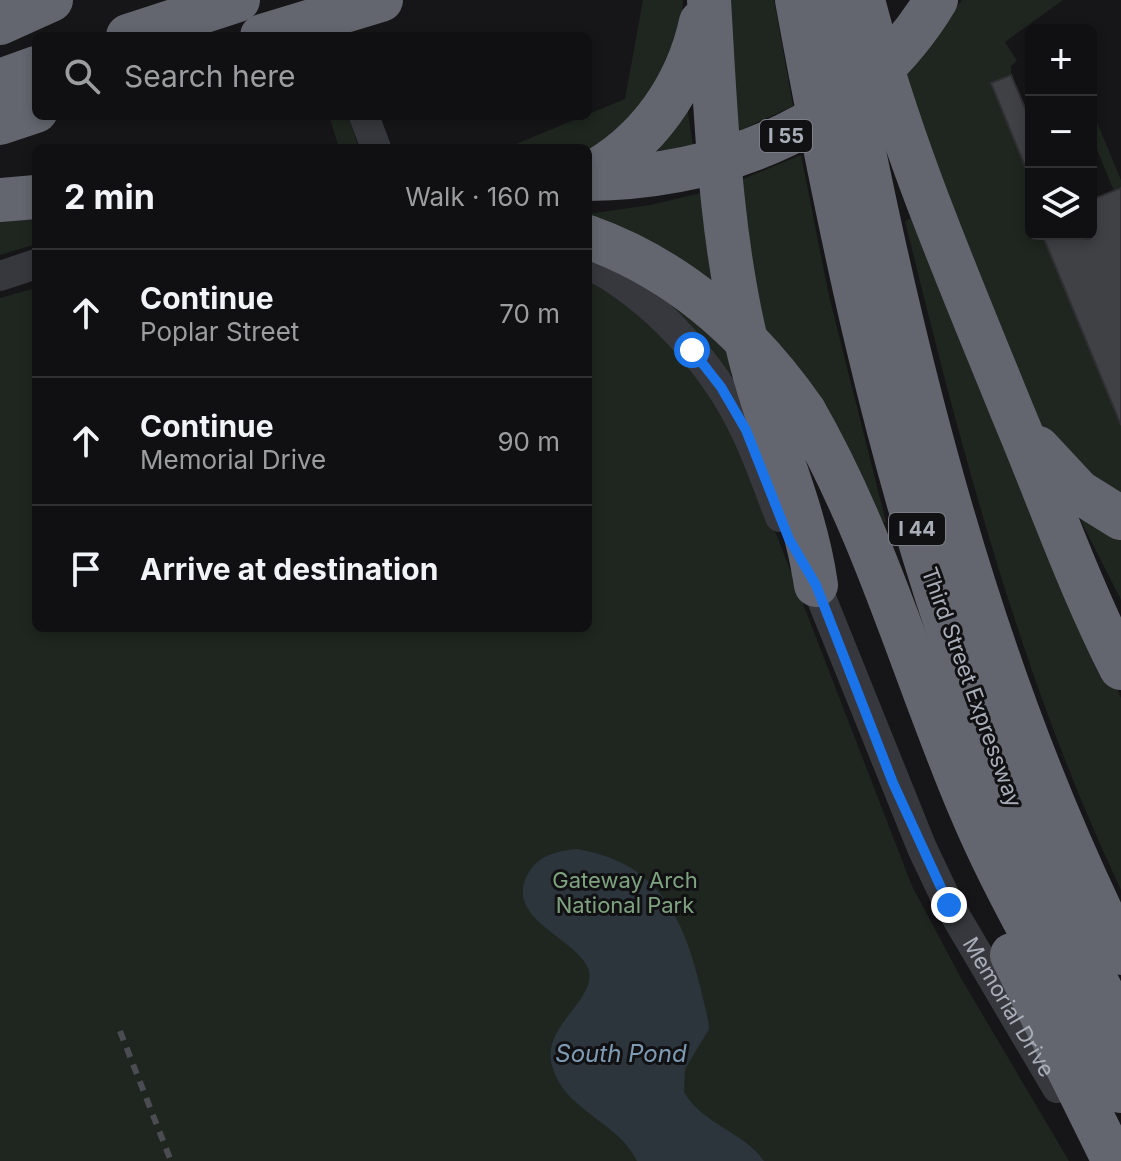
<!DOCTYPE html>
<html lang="en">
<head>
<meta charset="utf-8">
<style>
  body { margin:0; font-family:Inter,sans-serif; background:#1e1e20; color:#f1f3f6 }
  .controls { position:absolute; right:24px; top:24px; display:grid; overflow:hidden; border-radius:12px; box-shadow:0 4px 12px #0003 }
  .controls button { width:72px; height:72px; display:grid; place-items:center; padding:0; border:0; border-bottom:2px solid #303032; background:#101012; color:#f1f3f6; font:40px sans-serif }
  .stop { position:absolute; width:24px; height:24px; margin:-18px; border:6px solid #1a73e8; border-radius:50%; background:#fff }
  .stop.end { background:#1a73e8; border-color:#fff; box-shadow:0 2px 8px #0008 }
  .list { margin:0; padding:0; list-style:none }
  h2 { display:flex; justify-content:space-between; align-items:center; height:104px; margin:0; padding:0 32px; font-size:34px }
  h2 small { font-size:26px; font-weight:400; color:#9c9d9f }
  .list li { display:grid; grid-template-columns:52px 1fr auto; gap:24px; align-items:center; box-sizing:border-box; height:128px; padding:0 32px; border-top:2px solid #303032 }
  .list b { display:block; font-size:30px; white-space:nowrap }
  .list p { margin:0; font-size:26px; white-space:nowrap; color:#9c9d9f }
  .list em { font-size:26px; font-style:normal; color:#9c9d9f }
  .icon { flex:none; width:44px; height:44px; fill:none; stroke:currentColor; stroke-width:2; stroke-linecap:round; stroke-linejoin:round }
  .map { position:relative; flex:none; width:1121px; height:1161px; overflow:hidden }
  .search { position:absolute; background:#101012; box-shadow:0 4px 12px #0003; left:32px; top:32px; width:560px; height:88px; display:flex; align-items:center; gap:20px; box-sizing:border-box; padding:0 28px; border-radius:12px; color:#9c9d9f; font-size:30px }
  .panel { position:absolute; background:#101012; box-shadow:0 4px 12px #0003; left:32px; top:144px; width:560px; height:488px; border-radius:12px }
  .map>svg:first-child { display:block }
  .green { fill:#1e261f }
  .water { fill:#2c353c }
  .building { fill:#404145; stroke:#303034; stroke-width:2 }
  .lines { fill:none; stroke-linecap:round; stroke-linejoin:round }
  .minor { stroke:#37383d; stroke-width:30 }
  .highway { stroke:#63666e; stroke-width:44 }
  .rail { stroke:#4a4c52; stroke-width:6; stroke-dasharray:10 8; stroke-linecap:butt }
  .highway-bridge { stroke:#63666e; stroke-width:44 }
  .route { stroke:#1a73e8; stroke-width:10 }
  .labels { text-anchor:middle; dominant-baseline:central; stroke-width:6; stroke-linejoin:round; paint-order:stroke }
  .shield { fill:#111113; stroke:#7b7e86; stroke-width:2 }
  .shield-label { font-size:20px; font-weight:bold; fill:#a8adb8 }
  .street-label { font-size:22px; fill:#a8adb8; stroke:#111113 }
  .park-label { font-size:22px; fill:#7fa381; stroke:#111113 }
  .water-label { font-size:24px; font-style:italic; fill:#7f9bb3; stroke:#111113 }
</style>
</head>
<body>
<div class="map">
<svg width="1121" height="1161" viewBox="0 0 1121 1161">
  <rect width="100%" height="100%" fill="#161618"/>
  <g class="green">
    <polygon points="643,0 683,0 681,29 669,81 588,155 588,148 506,148 625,99"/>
    <polygon points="729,0 774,0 793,106 732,134"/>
    <polygon points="962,0 1063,0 1005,42 1017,61 1011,66 1011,75 991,84 1031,181 1031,234 1042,234 1121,425 1121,506 1050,447 946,201 906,75"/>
    <polygon points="685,92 693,146 633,154"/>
    <polygon points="1091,108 1121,180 1121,188 1114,191 1091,135"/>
    <polygon points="329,116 348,116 359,148 339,148"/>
    <polygon points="801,155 829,296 886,522 879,524 765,340 736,182"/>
    <polygon points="701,193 721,299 588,218 588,214 650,205"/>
    <path d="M 921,214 L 1121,698 L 1121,890 C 1020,676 961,449 905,221 Z"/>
    <polygon points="36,219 36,244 0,255 0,222"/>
    <polygon points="616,268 716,331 737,371 728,376"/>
    <polygon points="588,280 628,306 689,363 746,456 912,886 961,978 1069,1161 0,1161 0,298 36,288 36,628 588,628"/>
    <polygon points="1090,514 1121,529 1121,600 1081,521"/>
  </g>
  <path class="water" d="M 576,849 C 655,861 683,914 700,986 C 703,1000 708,1015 709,1029 L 685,1069 L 684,1092 C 703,1125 743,1131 764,1161 L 637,1161 C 618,1120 560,1110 551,1061 C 545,1023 599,998 588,968 C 575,937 501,918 529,872 C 539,855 558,851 576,849 Z"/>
  <g class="building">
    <polygon points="1011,75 1031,122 1031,181 991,83"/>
    <polygon points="1121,188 1121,425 1042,234 1091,234 1091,200"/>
  </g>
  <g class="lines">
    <g class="minor">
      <polyline points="364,116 376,148"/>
      <path d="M 588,264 C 654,297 715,366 746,432 C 759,459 769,489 780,517"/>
      <polyline points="0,276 36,264"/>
      <path id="s1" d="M 806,571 L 816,585 L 922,848 L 949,905 L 1057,1088"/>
    </g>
    <g class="highway">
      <path d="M 709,0 C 716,119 720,241 750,357 C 769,434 805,507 816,585"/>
      <path d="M 797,0 C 839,230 887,462 966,682 C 1009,802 1063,917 1121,1030"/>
      <path d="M 834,0 C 896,327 971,653 1121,953"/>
      <path d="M 863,0 C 899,142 957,275 1012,411 C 1048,496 1079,586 1121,668"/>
      <polyline points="0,23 51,0"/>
      <polyline points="128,36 238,0"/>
      <polyline points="0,81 36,68"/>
      <polyline points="0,123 36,111"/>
      <path d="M 588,175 C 647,144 687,87 701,22"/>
      <polyline points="0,200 36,197"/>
      <path d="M 804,411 C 876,536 914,676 970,808 C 1011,906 1069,998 1121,1091"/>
      <polyline points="1038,448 1079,492 1121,518"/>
      <polyline points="1012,955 1114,1161"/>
    </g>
    <polyline class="rail" points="120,1031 171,1161"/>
    <g class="highway-bridge">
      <polyline points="262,36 381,0"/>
      <path d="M 588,179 C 726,177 862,123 936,0"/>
      <path d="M 588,237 C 680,270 749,332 804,411"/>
    </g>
  </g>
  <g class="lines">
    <polyline class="route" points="692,350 721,387 746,430 789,539 816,585 893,783 949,905"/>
  </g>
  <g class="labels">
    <g class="shield">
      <rect x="760" y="120" width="52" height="32" rx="6"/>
      <rect x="889" y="513" width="56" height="32" rx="6"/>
    </g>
    <g class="shield-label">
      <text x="786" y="136">I 55</text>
      <text x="917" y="529">I 44</text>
    </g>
    <g class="street-label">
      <text transform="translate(972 687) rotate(70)">Third Street Expressway</text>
      <text stroke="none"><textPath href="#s1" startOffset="482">Memorial Drive</textPath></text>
    </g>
    <g class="park-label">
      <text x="625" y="880">Gateway Arch<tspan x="625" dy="25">National Park</tspan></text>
    </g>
    <g class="water-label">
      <text x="621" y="1053">South Pond</text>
    </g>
  </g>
</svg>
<div class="controls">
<button>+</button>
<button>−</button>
<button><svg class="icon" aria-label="layers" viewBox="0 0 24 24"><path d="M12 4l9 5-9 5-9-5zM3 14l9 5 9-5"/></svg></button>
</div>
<div class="stop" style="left:692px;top:350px"></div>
<div class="stop end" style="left:949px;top:905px"></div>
<div class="search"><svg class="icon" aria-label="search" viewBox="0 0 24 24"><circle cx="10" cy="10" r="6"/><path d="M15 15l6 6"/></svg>Search here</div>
<section class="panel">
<h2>2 min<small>Walk · 160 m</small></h2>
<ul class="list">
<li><svg class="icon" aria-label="ahead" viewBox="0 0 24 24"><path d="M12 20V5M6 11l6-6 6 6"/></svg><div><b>Continue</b><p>Poplar Street</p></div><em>70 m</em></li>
<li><svg class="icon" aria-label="ahead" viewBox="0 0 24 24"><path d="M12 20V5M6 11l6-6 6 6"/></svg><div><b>Continue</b><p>Memorial Drive</p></div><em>90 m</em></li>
<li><svg class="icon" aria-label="arrive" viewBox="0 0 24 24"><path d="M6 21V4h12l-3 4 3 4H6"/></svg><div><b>Arrive at destination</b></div></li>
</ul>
</section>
</div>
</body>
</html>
